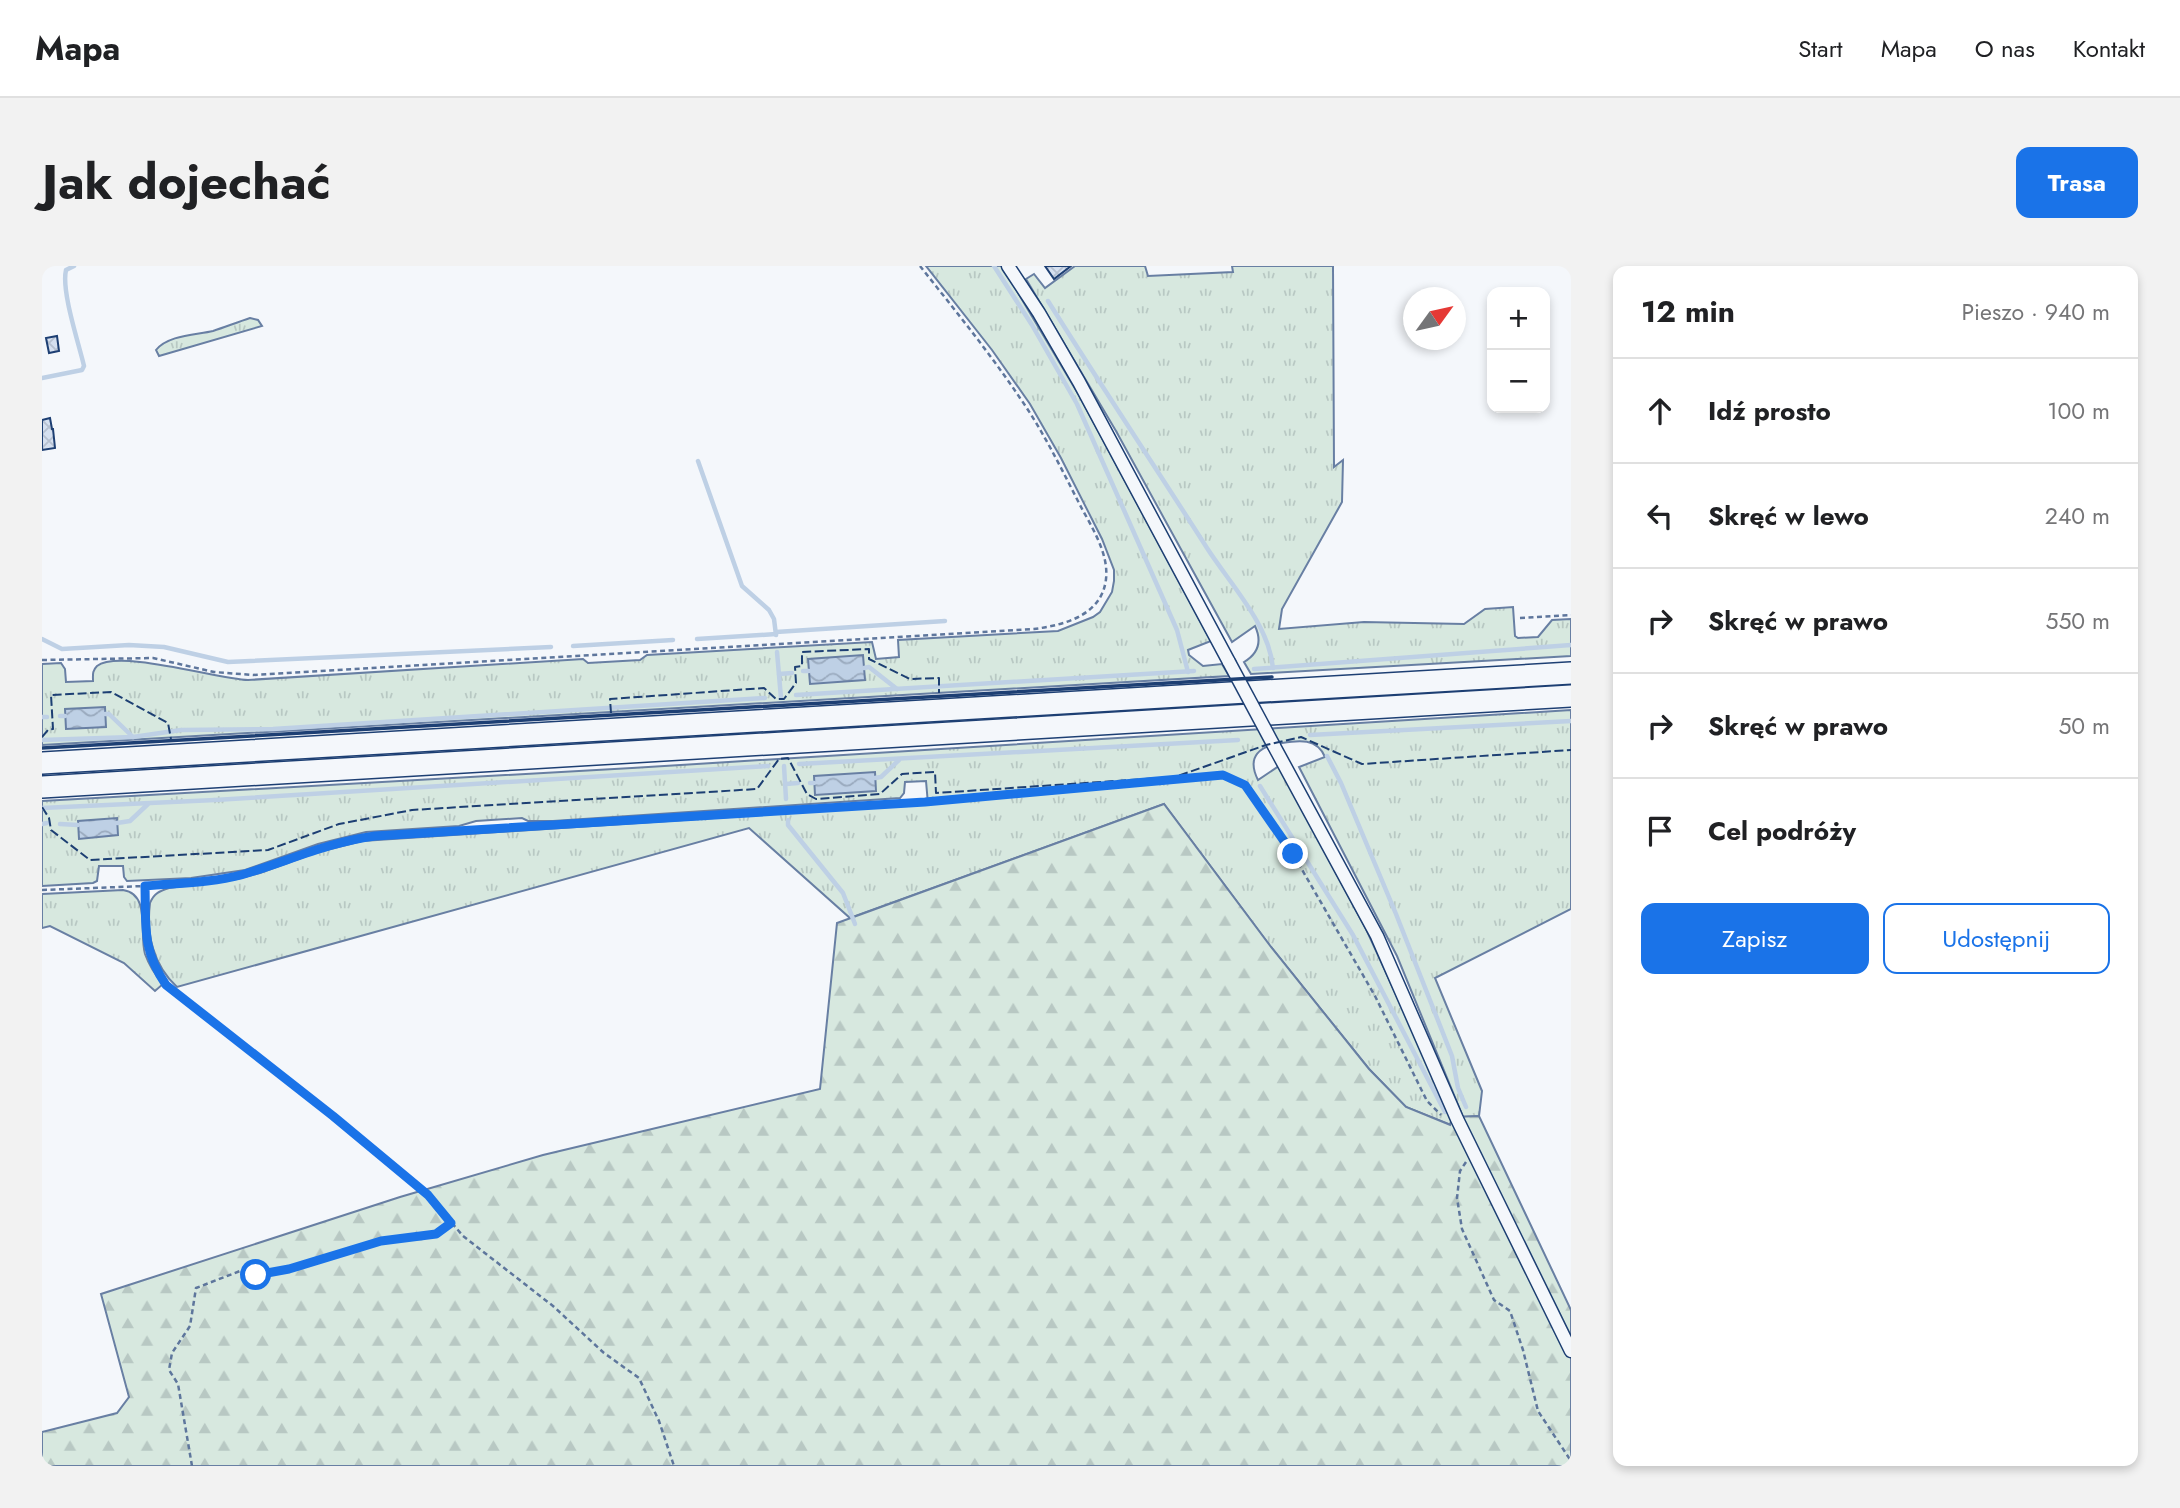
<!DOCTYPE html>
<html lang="pl">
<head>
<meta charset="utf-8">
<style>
  body { margin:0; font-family:Jost,sans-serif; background:#f2f2f2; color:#202124 }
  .controls { position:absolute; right:21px; top:21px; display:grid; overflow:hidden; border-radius:14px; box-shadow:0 4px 10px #0003 }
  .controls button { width:63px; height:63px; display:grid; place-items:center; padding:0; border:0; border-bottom:2px solid #e0e0e0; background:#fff; color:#202124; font:35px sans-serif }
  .compass { position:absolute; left:1361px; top:21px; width:63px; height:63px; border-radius:50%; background:#fff; box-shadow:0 4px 10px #0003; rotate:57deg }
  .stop { position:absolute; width:21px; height:21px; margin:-16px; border:5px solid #1a73e8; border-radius:50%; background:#fff }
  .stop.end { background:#1a73e8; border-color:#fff; box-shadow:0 2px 7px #0008 }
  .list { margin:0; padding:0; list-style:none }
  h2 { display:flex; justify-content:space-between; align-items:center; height:91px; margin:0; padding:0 28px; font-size:30px }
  h2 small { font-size:23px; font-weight:400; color:#757577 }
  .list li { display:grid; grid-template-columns:46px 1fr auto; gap:21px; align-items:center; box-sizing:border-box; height:105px; padding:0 28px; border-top:2px solid #e0e0e0 }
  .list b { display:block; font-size:26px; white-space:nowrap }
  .list em { font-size:23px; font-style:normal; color:#757577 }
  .actions { display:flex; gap:14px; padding:21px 28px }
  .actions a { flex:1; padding:16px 0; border:2px solid #1a73e8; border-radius:14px; text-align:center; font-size:24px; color:#1a73e8 }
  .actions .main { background:#1a73e8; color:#fff }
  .icon { flex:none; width:38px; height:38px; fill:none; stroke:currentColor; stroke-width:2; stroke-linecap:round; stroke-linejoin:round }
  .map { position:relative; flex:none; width:1529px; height:1200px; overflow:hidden; border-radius:14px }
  header { display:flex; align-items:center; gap:42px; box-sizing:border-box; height:98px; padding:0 35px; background:#fff; border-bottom:2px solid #e0e0e0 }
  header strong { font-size:33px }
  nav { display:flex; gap:38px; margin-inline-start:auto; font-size:24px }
  .intro { display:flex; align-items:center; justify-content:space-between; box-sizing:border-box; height:168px; padding:0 42px }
  h1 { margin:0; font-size:49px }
  .button { padding:18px 32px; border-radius:14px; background:#1a73e8; color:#fff; font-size:24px; font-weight:700 }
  main { display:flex; gap:42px; padding:0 42px }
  aside { flex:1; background:#fff; border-radius:14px; box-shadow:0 4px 10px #0003 }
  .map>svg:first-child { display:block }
  .grass { fill:url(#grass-tufts); stroke:#687fa3; stroke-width:2 }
  .forest { fill:url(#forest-firs); stroke:#687fa3; stroke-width:2 }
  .water { fill:url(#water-waves); stroke:#687fa3; stroke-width:2 }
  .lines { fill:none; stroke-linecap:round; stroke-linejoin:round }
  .stream { stroke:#bed0e5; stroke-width:4.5 }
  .building { fill:url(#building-cross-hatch); stroke:#1d3f73; stroke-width:2 }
  .street-casing { stroke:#1d3f73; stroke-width:15 }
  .highway-casing { stroke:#1d3f73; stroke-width:24 }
  .path { stroke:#5e769c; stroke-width:2.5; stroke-dasharray:5 3.5; stroke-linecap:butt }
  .street { stroke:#f4f7fb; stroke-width:12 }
  .highway { stroke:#f4f7fb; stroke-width:21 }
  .street-bridge-casing { stroke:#1d3f73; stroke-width:15; stroke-linecap:butt }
  .street-bridge { stroke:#f4f7fb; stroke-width:12 }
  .fence { stroke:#1d3f73; stroke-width:2; stroke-dasharray:9 3.5; stroke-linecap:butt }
  .wall { stroke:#1d3f73; stroke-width:3.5 }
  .route { stroke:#1a73e8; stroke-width:9 }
</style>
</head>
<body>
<header>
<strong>Mapa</strong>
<nav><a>Start</a><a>Mapa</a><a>O nas</a><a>Kontakt</a></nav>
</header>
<div class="intro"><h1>Jak dojechać</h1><a class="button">Trasa</a></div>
<main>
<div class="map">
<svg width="1529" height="1200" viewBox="0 0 1529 1200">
  <defs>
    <pattern id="grass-tufts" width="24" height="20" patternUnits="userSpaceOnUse" patternTransform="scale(1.75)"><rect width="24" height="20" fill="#d7e8df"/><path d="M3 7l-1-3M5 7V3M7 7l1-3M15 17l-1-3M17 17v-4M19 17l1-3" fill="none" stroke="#b8c8c3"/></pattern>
    <pattern id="forest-firs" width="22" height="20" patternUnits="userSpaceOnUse" patternTransform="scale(1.75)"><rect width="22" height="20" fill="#d7e8df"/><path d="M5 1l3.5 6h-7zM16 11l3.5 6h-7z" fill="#b8c8c3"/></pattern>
    <pattern id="water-waves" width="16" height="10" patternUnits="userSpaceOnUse" patternTransform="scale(1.75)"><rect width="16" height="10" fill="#bed0e5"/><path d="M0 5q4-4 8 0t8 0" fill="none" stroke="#9aaabe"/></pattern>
    <pattern id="building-cross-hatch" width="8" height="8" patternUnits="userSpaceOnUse" patternTransform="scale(1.75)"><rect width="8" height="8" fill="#d5e0f0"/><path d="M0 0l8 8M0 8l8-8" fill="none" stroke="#b6c1d1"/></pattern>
  </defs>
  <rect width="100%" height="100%" fill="#f4f7fb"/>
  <g class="grass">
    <path d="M 884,0 L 960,0 L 1038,131 L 1169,375 L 1146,384 L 1147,389 L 1161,400 L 1180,398 L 1187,410 L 0,479 L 0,398 L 19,397 L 23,403 L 24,416 L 51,415 C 51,409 50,405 55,400 C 77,383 176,413 206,414 L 541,393 L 546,397 L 598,394 L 605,389 L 830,376 L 834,393 L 857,391 L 856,374 L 1016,365 L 1051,351 L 1058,346 L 1070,326 L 1072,315 L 1072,304 L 1060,273 L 1019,192 L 988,138 L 950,84 Z"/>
    <path d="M 1033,0 L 1103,0 L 1106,10 L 1191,6 L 1190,0 L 1291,0 L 1292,201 L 1301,194 L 1300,236 L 1240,343 L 1237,363 L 1322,356 L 1422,358 L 1443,343 L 1471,341 L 1473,370 L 1476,372 L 1496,371 L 1510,354 L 1529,353 L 1529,390 L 1209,408 L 1202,396 C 1217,387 1220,375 1213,360 L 1190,376 L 1074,165 L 984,13 L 992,8 L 1003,22 Z"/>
    <path d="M 208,52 L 216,54 L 220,60 L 117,90 L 114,84 C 126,69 154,69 171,65 C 183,61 196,56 208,52 Z"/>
    <path d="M 1529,444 L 1529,643 L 1393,712 L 1440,825 L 1437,850 L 1421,851 L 1355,690 L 1257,501 L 1283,491 C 1275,472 1257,474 1240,477 C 1218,480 1204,490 1216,514 L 1237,500 L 1324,663 L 1410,851 L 1409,859 L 1364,841 L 1327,803 L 1229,681 L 1122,538 L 808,652 L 707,562 L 135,721 C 111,699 104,668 108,637 C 112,627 118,625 127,622 L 195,613 L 218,607 L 273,587 L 320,575 L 886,538 L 884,515 L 863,516 L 862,527 L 858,532 L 511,555 L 486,555 L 480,552 L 434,555 L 417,560 L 324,566 L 276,578 L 203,604 L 149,612 L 85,615 L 82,611 L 81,600 L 57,600 L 55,615 L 51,617 L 0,620 L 0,535 L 590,502 Z"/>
    <path d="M 81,624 C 109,628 97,668 103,688 C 107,699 113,709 121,718 L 113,725 L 82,697 L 8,660 L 0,662 L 0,628 Z"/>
  </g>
  <polygon class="forest" points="1122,538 1229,681 1327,803 1364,841 1408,859 1410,851 1437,850 1529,1044 1529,1200 0,1200 0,1166 75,1147 87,1131 59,1028 358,931 501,889 778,823 795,657"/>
  <g class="water">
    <polygon points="821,389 823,414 768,418 766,393"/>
    <polygon points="63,441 64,461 24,463 23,443"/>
    <polygon points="833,506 834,525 773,529 772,510"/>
    <polygon points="75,552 76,569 37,573 36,555"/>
  </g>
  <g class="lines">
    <g class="stream">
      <polyline points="952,0 990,59 1035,138 1135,364 1146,406"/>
      <path d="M 1006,35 C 1058,118 1112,199 1165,282 C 1188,318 1227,358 1231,402"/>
      <path d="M 0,112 L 40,104 L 42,100 C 37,78 19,25 24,4 L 32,0"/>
      <polyline points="656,195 700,320 727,344 732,353 734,369"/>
      <polyline points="734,366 903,355"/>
      <polyline points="0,373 20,383 87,379 122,381 186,396 509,381"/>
      <polyline points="655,373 734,368"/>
      <polyline points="531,380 631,374"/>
      <polyline points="735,386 739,432"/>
      <polyline points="822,402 827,401 855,423"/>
      <polyline points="1212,403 1529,379"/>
      <polyline points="761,405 767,405"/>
      <polyline points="737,408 750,407"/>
      <polyline points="754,429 1152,405"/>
      <polyline points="63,448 67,448 91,471"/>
      <polyline points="18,450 23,450"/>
      <polyline points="0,451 5,451"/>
      <polyline points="1268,469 1529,455"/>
      <polyline points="0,474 91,471 139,464 231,463 723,432"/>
      <polyline points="1285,490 1299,517 1354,648 1410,790 1416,822 1424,841"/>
      <polyline points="757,498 1196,474"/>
      <polyline points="742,500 744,533"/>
      <polyline points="833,512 839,511 857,494"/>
      <polyline points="768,517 772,517"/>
      <polyline points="744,518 756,517"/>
      <polyline points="1218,520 1311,669 1403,846"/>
      <polyline points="0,542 173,534 726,500"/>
      <polyline points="746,554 746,559 801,627 813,658"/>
      <polyline points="75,557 88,555 106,538"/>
      <polyline points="0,558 5,557"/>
      <polyline points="18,558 36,559"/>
    </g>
  </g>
  <g class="building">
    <polygon points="1003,0 1029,0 1012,13"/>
    <polygon points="15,70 17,85 7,87 4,72"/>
    <polygon points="8,152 10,163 11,163 13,182 0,184 0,154"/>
  </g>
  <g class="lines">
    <defs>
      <g id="street">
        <polyline points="966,0 997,47 1037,116 1187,396"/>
        <polyline points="1232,480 1335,670 1415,853 1529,1085"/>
      </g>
      <g id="highway">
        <polyline points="0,497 1529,407"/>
        <polyline points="0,521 1529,430"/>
      </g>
    </defs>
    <use href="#street" class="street-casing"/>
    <use href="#highway" class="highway-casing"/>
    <g class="path">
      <polyline points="1478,352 1529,349"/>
      <path d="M 0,394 L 111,392 L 172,406 L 211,409 L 992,363 C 1023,359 1060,349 1064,313 C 1067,287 1049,260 1038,239 C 1019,202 1001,165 978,132 C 947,86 912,43 878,0"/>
      <path d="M 103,620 C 104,661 100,684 124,719 L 291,850 L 386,929 L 421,970 L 511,1040 L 562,1087 L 597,1112 L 617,1155 L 632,1200"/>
      <polyline points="0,624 103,620 195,610 297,576 333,570 883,535 1181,509 1203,518 1251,588 1333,730 1385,835 1399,849"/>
      <polyline points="1424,896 1418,905 1415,932 1420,963 1452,1034 1468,1045 1481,1084 1496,1145 1529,1195"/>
      <polyline points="150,1200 136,1118 127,1104 130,1087 148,1060 154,1022 198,1005 214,1009 247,1003 339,975 394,968 409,957 406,949"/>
    </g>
    <use href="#street" class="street"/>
    <use href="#highway" class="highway"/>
    <defs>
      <polyline id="street-bridge" points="1187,396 1232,480"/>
    </defs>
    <use href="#street-bridge" class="street-bridge-casing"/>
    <use href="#street-bridge" class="street-bridge"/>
    <g class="fence">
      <polyline points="569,447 568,433 722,422 734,433 742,433 754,417 753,401 760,400 760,386 827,383 827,393 868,413 897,412 897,427"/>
      <polyline points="0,471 6,464 11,463 9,429 69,426 126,457 129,473"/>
      <polyline points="0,541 7,552 9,564 48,594 226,584 297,558 370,544 715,523 737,493 746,492 765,528 774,533 838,528 860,508 893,506 894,527 1133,511 1224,479 1259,471 1320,498 1529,484"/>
    </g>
    <polyline class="wall" points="0,482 1230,411"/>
  </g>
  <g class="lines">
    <path class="route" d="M 214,1009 L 247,1003 L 339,975 L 394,968 L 409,957 L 386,929 L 291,850 L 124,719 C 100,684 104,660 103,620 C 134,617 169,617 199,609 C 244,596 286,576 333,570 L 883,536 L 1181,509 L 1203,519 L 1251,588"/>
  </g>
</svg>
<div class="controls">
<button>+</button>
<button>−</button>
</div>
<svg class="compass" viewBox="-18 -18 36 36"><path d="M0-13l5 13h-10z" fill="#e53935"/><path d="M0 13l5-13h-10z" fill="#757577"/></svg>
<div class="stop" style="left:214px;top:1009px"></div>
<div class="stop end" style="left:1251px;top:588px"></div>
</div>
<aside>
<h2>12 min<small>Pieszo · 940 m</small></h2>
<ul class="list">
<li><svg class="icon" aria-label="ahead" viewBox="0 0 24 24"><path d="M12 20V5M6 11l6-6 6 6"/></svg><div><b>Idź prosto</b></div><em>100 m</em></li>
<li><svg class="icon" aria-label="left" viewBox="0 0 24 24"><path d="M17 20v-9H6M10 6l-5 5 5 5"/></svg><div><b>Skręć w lewo</b></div><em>240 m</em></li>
<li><svg class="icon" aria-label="right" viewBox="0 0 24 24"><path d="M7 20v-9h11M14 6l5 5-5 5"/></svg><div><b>Skręć w prawo</b></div><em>550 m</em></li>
<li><svg class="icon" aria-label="right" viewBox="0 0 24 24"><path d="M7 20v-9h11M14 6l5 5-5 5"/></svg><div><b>Skręć w prawo</b></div><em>50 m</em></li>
<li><svg class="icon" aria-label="arrive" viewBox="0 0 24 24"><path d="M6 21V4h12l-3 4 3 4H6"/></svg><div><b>Cel podróży</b></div></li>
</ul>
<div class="actions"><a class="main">Zapisz</a><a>Udostępnij</a></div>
</aside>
</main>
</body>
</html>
